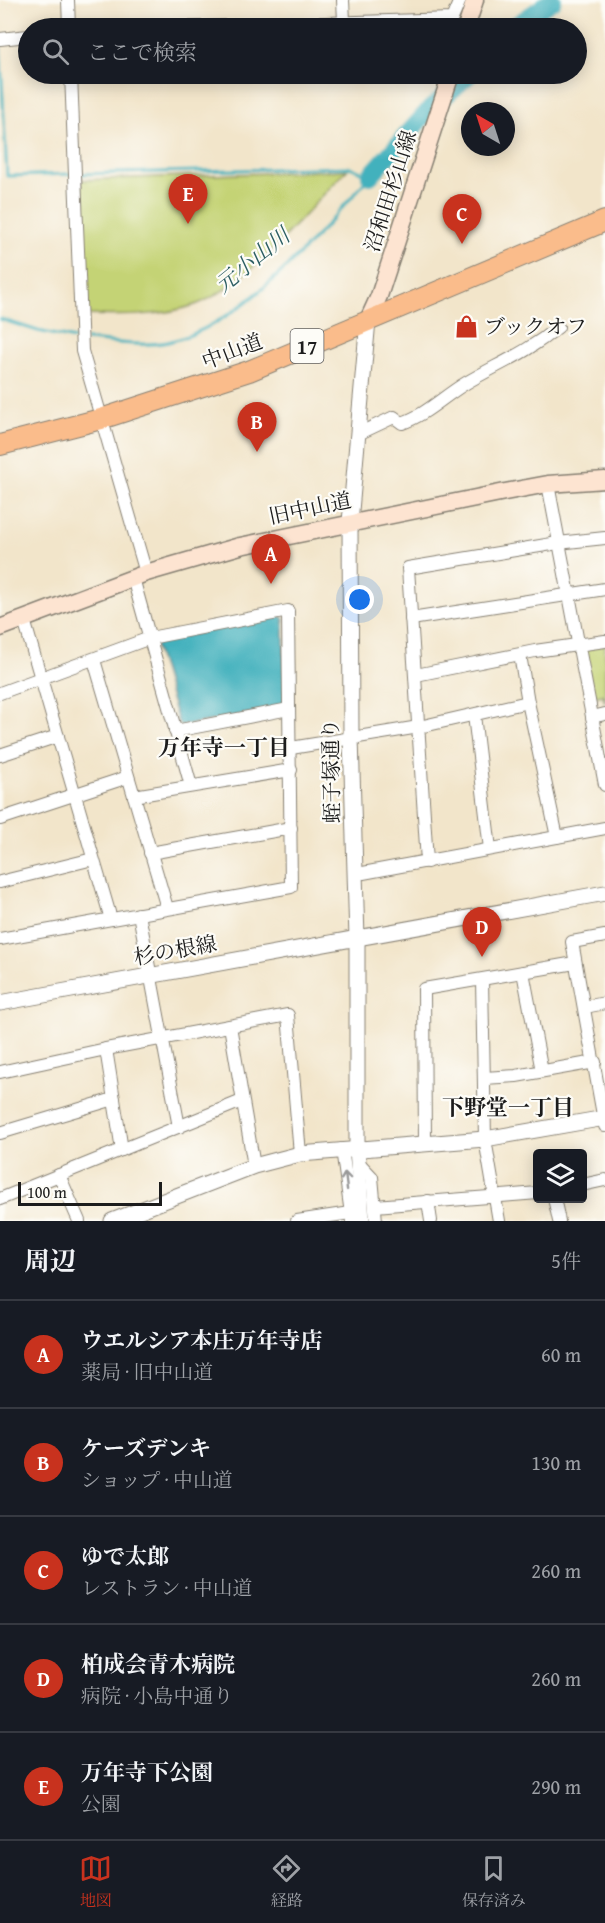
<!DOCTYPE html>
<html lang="ja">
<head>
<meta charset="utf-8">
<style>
  body { margin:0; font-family:"Gentium Book Plus","Noto Serif JP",serif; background:#242831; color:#f1f3f6 }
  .controls { position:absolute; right:18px; bottom:18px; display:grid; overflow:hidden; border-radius:6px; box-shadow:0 3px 15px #0003 }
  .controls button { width:54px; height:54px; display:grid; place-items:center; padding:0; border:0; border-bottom:2px solid #363941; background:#171b24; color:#f1f3f6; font:30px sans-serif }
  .compass { position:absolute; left:461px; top:102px; width:54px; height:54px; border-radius:50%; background:#171b24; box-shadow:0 3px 15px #0003; rotate:321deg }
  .scale { position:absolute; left:18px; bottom:15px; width:144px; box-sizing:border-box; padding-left:6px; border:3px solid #1c1c1c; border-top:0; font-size:16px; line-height:21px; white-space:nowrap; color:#1c1c1c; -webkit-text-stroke:4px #fdfcf7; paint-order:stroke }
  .you { position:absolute; left:360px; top:600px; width:21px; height:21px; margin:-15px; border:4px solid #fff; border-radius:50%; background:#1a73e8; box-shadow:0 0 0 9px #1a73e833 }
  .badge { display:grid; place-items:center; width:39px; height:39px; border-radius:50%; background:#c8321e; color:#fff; font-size:20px; font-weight:700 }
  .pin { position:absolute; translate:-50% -50px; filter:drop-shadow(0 2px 3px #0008) }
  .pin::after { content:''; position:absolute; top:32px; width:21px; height:18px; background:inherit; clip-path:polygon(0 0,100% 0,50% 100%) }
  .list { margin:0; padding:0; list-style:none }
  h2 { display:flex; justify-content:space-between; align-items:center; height:78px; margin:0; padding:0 24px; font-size:26px }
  h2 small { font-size:20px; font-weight:400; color:#9ea1a6 }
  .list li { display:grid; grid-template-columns:39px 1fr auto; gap:18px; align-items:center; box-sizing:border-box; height:108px; padding:0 24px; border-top:2px solid #363941 }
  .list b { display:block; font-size:22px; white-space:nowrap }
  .list p { margin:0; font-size:20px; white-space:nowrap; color:#9ea1a6 }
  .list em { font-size:20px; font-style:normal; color:#9ea1a6 }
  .icon { flex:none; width:33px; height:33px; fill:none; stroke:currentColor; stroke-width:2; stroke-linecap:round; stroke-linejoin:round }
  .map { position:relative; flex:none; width:605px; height:1221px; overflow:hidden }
  .search { position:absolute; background:#171b24; box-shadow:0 3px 15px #0003; left:18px; right:18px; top:18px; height:66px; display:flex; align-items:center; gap:15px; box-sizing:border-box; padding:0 21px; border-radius:33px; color:#9ea1a6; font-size:22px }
  .sheet { height:618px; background:#171b24 }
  nav { display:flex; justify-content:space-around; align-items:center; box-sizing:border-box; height:84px; border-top:2px solid #363941; background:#171b24; font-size:16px; color:#9ea1a6 }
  nav a { display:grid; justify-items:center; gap:3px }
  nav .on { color:#c8321e }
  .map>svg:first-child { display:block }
  .green { fill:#c4d375; stroke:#707848; stroke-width:1.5 }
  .water { fill:#42b1bd; stroke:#2f666c; stroke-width:1.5 }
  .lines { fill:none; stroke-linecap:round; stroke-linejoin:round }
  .stream { stroke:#42b1bd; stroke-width:3 }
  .river { stroke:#42b1bd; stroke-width:18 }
  .minor-casing { stroke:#878073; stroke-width:14 }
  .tertiary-casing { stroke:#878073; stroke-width:17 }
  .secondary-casing { stroke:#878073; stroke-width:19 }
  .trunk-casing { stroke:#878073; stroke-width:22 }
  .minor { stroke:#fff; stroke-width:12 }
  .tertiary { stroke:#fff; stroke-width:15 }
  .secondary { stroke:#fde4d1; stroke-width:16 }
  .trunk { stroke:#fabc8b; stroke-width:20 }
  .oneway { stroke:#999 }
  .labels { text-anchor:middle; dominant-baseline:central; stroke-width:4.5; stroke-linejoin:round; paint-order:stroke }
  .shield { fill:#fdfcf7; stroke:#605f5e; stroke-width:1.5 }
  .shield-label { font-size:20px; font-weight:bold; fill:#1c1c1c }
  .street-label { font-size:21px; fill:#1c1c1c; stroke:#fdfcf7 }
  .poi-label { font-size:21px; fill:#1c1c1c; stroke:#fdfcf7; text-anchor:start }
  .water-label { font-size:22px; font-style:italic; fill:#2d5f64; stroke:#fdfcf7 }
  .neighbourhood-label { font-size:22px; font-weight:bold; fill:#1c1c1c; stroke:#fdfcf7 }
</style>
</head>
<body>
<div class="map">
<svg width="605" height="1221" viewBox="0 0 605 1221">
  <rect width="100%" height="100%" fill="#fdfcf7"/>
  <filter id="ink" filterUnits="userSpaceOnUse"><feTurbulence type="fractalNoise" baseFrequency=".0167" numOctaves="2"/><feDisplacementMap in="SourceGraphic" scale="12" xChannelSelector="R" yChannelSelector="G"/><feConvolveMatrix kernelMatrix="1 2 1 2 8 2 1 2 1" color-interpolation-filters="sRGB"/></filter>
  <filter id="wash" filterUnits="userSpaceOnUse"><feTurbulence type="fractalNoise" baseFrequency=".008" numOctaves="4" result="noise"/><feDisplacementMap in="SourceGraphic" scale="24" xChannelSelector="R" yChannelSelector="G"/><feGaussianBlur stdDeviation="1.35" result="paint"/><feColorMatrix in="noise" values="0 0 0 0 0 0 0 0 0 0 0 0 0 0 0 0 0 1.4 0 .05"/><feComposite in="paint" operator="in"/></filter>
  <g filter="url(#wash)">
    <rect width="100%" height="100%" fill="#f2e5ca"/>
    <g class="green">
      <path d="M 347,170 C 307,210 248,286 195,305 C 160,317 123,316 86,315 L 81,180 Z"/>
      <polygon points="605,645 605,703 603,695 593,697 583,651 588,646"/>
    </g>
    <polygon class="water" points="280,616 284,619 285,702 279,709 181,726 178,722 155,645 158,641"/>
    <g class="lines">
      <g class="stream">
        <polyline points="0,43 7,176 72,174"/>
        <path d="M 79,174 L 350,167 L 370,176 C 321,232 244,326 168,342 C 142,347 112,342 86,340"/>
        <polyline points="0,319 38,331 79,340"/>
      </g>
      <g class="river">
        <polyline points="512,28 553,0"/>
        <polyline points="370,176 429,110 470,74"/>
      </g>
    </g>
  </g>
  <g filter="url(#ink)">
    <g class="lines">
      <defs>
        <g id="minor">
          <polyline points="68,0 69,28"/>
          <polyline points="343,0 344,21"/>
          <polyline points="172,28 452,19 460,0"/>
          <polyline points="0,39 28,36"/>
          <polyline points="71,74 82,351 146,573"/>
          <path d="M 358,434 L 394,417 L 402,423 C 426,415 444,396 466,383 C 500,363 527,353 558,327"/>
          <polyline points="548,484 605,785"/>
          <polyline points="133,578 191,786"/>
          <polyline points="411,619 605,589"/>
          <polyline points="24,620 111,919"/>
          <polyline points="520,655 528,702 557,837"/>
          <polyline points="94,660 167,908"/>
          <polyline points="416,675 535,651 605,641"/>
          <polyline points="0,693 150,638 288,611 291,887 0,939"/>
          <polyline points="474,715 490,849"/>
          <polyline points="592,717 605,714"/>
          <polyline points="175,731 289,709"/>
          <polyline points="291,748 419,727 528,702"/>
          <polyline points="0,755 58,736"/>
          <polyline points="134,796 291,770"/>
          <polyline points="0,819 128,777"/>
          <polyline points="150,853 291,828"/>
          <polyline points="427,862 408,568 558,543 605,538"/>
          <polyline points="363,873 605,828"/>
          <polyline points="0,882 93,859"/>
          <polyline points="139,914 179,1127"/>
          <polyline points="605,936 572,942 605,1126"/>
          <polyline points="523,972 542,1071"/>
          <polyline points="482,980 485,1139 499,1221"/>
          <polyline points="585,1007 605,1003"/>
          <polyline points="230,1026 254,1166"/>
          <polyline points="106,1049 122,1150"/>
          <polyline points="0,1072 106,1049 288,1015 300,1154"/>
          <polyline points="484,1078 516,1076 595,1062"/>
          <polyline points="0,1133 114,1099"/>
          <polyline points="425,1142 424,989 575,963"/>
          <polyline points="342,1149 352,1221"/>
          <polyline points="358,1162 372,1177 376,1221"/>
          <polyline points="59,1175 79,1221"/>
          <polyline points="582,1185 605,1180"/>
          <polyline points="554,1198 559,1221"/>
          <polyline points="0,1199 242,1101"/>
          <polyline points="428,1201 431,1221"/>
          <polyline points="375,1206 538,1193"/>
          <polyline points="297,1221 350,1213"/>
        </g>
        <g id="tertiary">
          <polyline points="0,1003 605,893"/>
          <polyline points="112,1221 254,1166 300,1154 485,1139 605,1118"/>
          <polyline points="362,1221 357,1148 357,939 351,737 350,522 368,320"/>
        </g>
        <g id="secondary">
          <polyline points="466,28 475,0"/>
          <polyline points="368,320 379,296 451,74"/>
          <polyline points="0,628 146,573 240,546 505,492 548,484 605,480"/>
        </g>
        <polyline id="trunk" points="0,445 101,419 249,371 605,221"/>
      </defs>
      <use href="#minor" class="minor-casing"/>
      <use href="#tertiary" class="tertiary-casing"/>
      <use href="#secondary" class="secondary-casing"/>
      <use href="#trunk" class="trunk-casing"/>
      <use href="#minor" class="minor"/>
      <use href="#tertiary" class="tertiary"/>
      <use href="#secondary" class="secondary"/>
      <use href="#trunk" class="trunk"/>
    </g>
    <defs><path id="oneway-shaft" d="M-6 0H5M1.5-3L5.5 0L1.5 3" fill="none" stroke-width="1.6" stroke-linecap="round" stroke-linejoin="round" transform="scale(1.5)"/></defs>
    <use class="oneway" href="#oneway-shaft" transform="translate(346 1181) rotate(-97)"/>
  </g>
  <defs>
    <symbol id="shop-bare" viewBox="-9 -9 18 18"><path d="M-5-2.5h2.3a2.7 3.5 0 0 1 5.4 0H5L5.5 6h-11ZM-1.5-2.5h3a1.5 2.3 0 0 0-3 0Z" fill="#c8321e" stroke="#fdfcf7" stroke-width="2.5" paint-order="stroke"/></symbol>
  </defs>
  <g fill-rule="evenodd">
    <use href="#shop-bare" x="450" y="310" width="33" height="33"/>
  </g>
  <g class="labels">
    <rect class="shield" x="290.5" y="329" width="33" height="34" rx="4.5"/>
    <g class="shield-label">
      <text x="307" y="346">17</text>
    </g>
    <g class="street-label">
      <text transform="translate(390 191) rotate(-72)">沼和田杉山線</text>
      <text transform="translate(232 351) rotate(-21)">中山道</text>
      <text transform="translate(310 508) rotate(-12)">旧中山道</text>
      <text transform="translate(331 771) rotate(-91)">蛭子塚通り</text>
      <text transform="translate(175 950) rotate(-10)">杉の根線</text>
    </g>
    <g class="poi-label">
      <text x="484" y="326">ブックオフ</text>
    </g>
    <g class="water-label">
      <text transform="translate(252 260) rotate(-39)">元小山川</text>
    </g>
    <g class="neighbourhood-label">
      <text x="224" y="747">万年寺一丁目</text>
      <text x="508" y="1107">下野堂一丁目</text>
    </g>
  </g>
</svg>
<div class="controls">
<button><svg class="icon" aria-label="layers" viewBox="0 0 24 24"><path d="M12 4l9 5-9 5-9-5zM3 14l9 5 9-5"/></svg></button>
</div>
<svg class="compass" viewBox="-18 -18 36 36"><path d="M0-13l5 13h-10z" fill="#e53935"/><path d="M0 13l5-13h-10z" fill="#9ea1a6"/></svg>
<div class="scale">100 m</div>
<div class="you"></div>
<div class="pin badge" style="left:271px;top:584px">A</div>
<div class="pin badge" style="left:257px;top:452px">B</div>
<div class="pin badge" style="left:462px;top:244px">C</div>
<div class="pin badge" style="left:482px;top:957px">D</div>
<div class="pin badge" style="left:188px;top:224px">E</div>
<div class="search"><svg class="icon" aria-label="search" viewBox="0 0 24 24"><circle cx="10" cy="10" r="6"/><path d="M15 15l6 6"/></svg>ここで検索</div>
</div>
<section class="sheet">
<h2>周辺<small>5件</small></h2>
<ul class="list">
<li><span class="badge">A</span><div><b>ウエルシア本庄万年寺店</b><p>薬局 · 旧中山道</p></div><em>60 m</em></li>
<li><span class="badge">B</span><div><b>ケーズデンキ</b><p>ショップ · 中山道</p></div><em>130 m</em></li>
<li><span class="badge">C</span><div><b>ゆで太郎</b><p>レストラン · 中山道</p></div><em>260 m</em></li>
<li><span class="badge">D</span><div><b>柏成会青木病院</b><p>病院 · 小島中通り</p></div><em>260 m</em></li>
<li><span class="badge">E</span><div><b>万年寺下公園</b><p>公園</p></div><em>290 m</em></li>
</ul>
</section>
<nav>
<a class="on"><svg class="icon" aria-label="map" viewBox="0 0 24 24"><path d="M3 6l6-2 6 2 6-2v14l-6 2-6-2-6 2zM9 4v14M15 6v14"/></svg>地図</a>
<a><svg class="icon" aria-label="directions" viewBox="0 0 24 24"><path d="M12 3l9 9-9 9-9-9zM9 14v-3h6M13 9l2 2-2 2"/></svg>経路</a>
<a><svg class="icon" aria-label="saved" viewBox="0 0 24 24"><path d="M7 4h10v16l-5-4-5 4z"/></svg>保存済み</a>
</nav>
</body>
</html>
